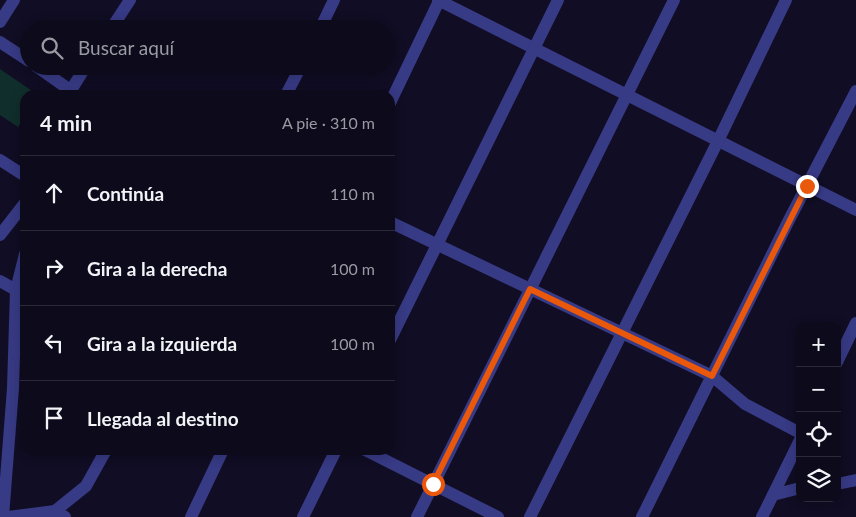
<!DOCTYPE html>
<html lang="es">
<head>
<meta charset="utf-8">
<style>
  body { margin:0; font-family:Lato,sans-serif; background:#1a1828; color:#f1f3f6 }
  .controls { position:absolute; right:15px; bottom:15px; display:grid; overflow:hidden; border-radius:10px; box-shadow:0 2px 12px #0003 }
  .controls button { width:45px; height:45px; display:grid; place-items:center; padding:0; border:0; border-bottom:1px solid #2c2b3a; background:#0c0a1b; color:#f1f3f6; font:25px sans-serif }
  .stop { position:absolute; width:15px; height:15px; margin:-11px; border:4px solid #ea580c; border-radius:50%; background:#fff }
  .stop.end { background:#ea580c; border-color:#fff; box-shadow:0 1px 5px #0008 }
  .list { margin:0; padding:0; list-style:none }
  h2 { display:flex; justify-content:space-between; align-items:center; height:65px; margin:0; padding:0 20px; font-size:21px }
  h2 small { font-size:16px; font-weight:400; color:#9a9aa3 }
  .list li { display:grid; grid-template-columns:32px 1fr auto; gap:15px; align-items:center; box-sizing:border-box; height:75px; padding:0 20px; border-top:1px solid #2c2b3a }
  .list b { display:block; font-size:19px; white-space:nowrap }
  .list em { font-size:16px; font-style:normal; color:#9a9aa3 }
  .icon { flex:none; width:28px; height:28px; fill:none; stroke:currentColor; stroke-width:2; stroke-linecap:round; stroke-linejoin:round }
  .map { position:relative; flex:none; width:856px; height:517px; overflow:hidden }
  .search { position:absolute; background:#0c0a1b; box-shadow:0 2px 12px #0003; left:20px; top:20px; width:375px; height:55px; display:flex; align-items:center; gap:12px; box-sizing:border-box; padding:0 18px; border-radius:28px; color:#9a9aa3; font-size:19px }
  .panel { position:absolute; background:#0c0a1b; box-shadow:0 2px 12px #0003; left:20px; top:90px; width:375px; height:365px; border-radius:15px }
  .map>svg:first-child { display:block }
  .green { fill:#102e2b }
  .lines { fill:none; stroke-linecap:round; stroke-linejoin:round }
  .minor { stroke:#373a84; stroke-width:12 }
  .route { stroke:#ea580c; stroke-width:6 }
</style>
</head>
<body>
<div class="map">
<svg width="856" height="517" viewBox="0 0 856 517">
  <rect width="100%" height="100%" fill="#100d24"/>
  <polygon class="green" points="0,69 38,95 25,95 25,117 18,127 0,115"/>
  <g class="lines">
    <g class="minor">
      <polyline points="438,0 856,210"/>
      <polyline points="0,22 14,0"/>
      <polyline points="111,29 130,0"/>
      <polyline points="320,29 334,0"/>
      <polyline points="0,42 29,61"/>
      <polyline points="36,66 70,90"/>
      <polyline points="68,95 86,66"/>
      <polyline points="286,95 301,66"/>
      <polyline points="390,103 439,1"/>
      <polyline points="0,160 25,176"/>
      <polyline points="390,222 712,376 745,404 800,433"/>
      <polyline points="0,235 25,203"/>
      <polyline points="0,281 16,290"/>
      <polyline points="390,340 558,0"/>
      <polyline points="837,362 856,323"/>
      <polyline points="365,450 498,517"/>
      <polyline points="837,484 856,480"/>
      <polyline points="773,495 800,488"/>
      <polyline points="55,511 86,486 106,450"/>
      <polyline points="3,517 13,388 16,290 25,254"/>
      <polyline points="8,517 55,511 65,517"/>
      <polyline points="191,517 223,450"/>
      <polyline points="303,517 336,450"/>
      <polyline points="417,517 674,0"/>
      <polyline points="530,517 718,141 786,0"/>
      <polyline points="642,517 788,222 856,91"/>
      <polyline points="762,517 800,440"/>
    </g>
  </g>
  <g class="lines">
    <polyline class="route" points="433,484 530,289 712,376 807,186"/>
  </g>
</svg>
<div class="controls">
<button>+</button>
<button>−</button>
<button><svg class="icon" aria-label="locate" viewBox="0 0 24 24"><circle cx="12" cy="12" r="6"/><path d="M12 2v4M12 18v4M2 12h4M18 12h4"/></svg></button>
<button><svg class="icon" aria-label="layers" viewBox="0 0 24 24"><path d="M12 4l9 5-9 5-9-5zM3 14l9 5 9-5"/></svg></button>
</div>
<div class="stop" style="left:433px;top:484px"></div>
<div class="stop end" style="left:807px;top:186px"></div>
<div class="search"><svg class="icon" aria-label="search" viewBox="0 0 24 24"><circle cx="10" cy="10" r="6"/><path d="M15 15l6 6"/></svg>Buscar aquí</div>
<section class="panel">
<h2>4 min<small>A pie · 310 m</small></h2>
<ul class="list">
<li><svg class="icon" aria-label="ahead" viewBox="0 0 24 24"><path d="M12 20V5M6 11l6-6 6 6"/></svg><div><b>Continúa</b></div><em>110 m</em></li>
<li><svg class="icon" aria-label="right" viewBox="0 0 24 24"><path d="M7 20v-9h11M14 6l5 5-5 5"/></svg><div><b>Gira a la derecha</b></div><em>100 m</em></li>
<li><svg class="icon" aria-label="left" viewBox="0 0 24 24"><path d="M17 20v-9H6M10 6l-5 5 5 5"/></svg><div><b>Gira a la izquierda</b></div><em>100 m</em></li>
<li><svg class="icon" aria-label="arrive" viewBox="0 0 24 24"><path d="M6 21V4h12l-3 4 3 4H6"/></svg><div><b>Llegada al destino</b></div></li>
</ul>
</section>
</div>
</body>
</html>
